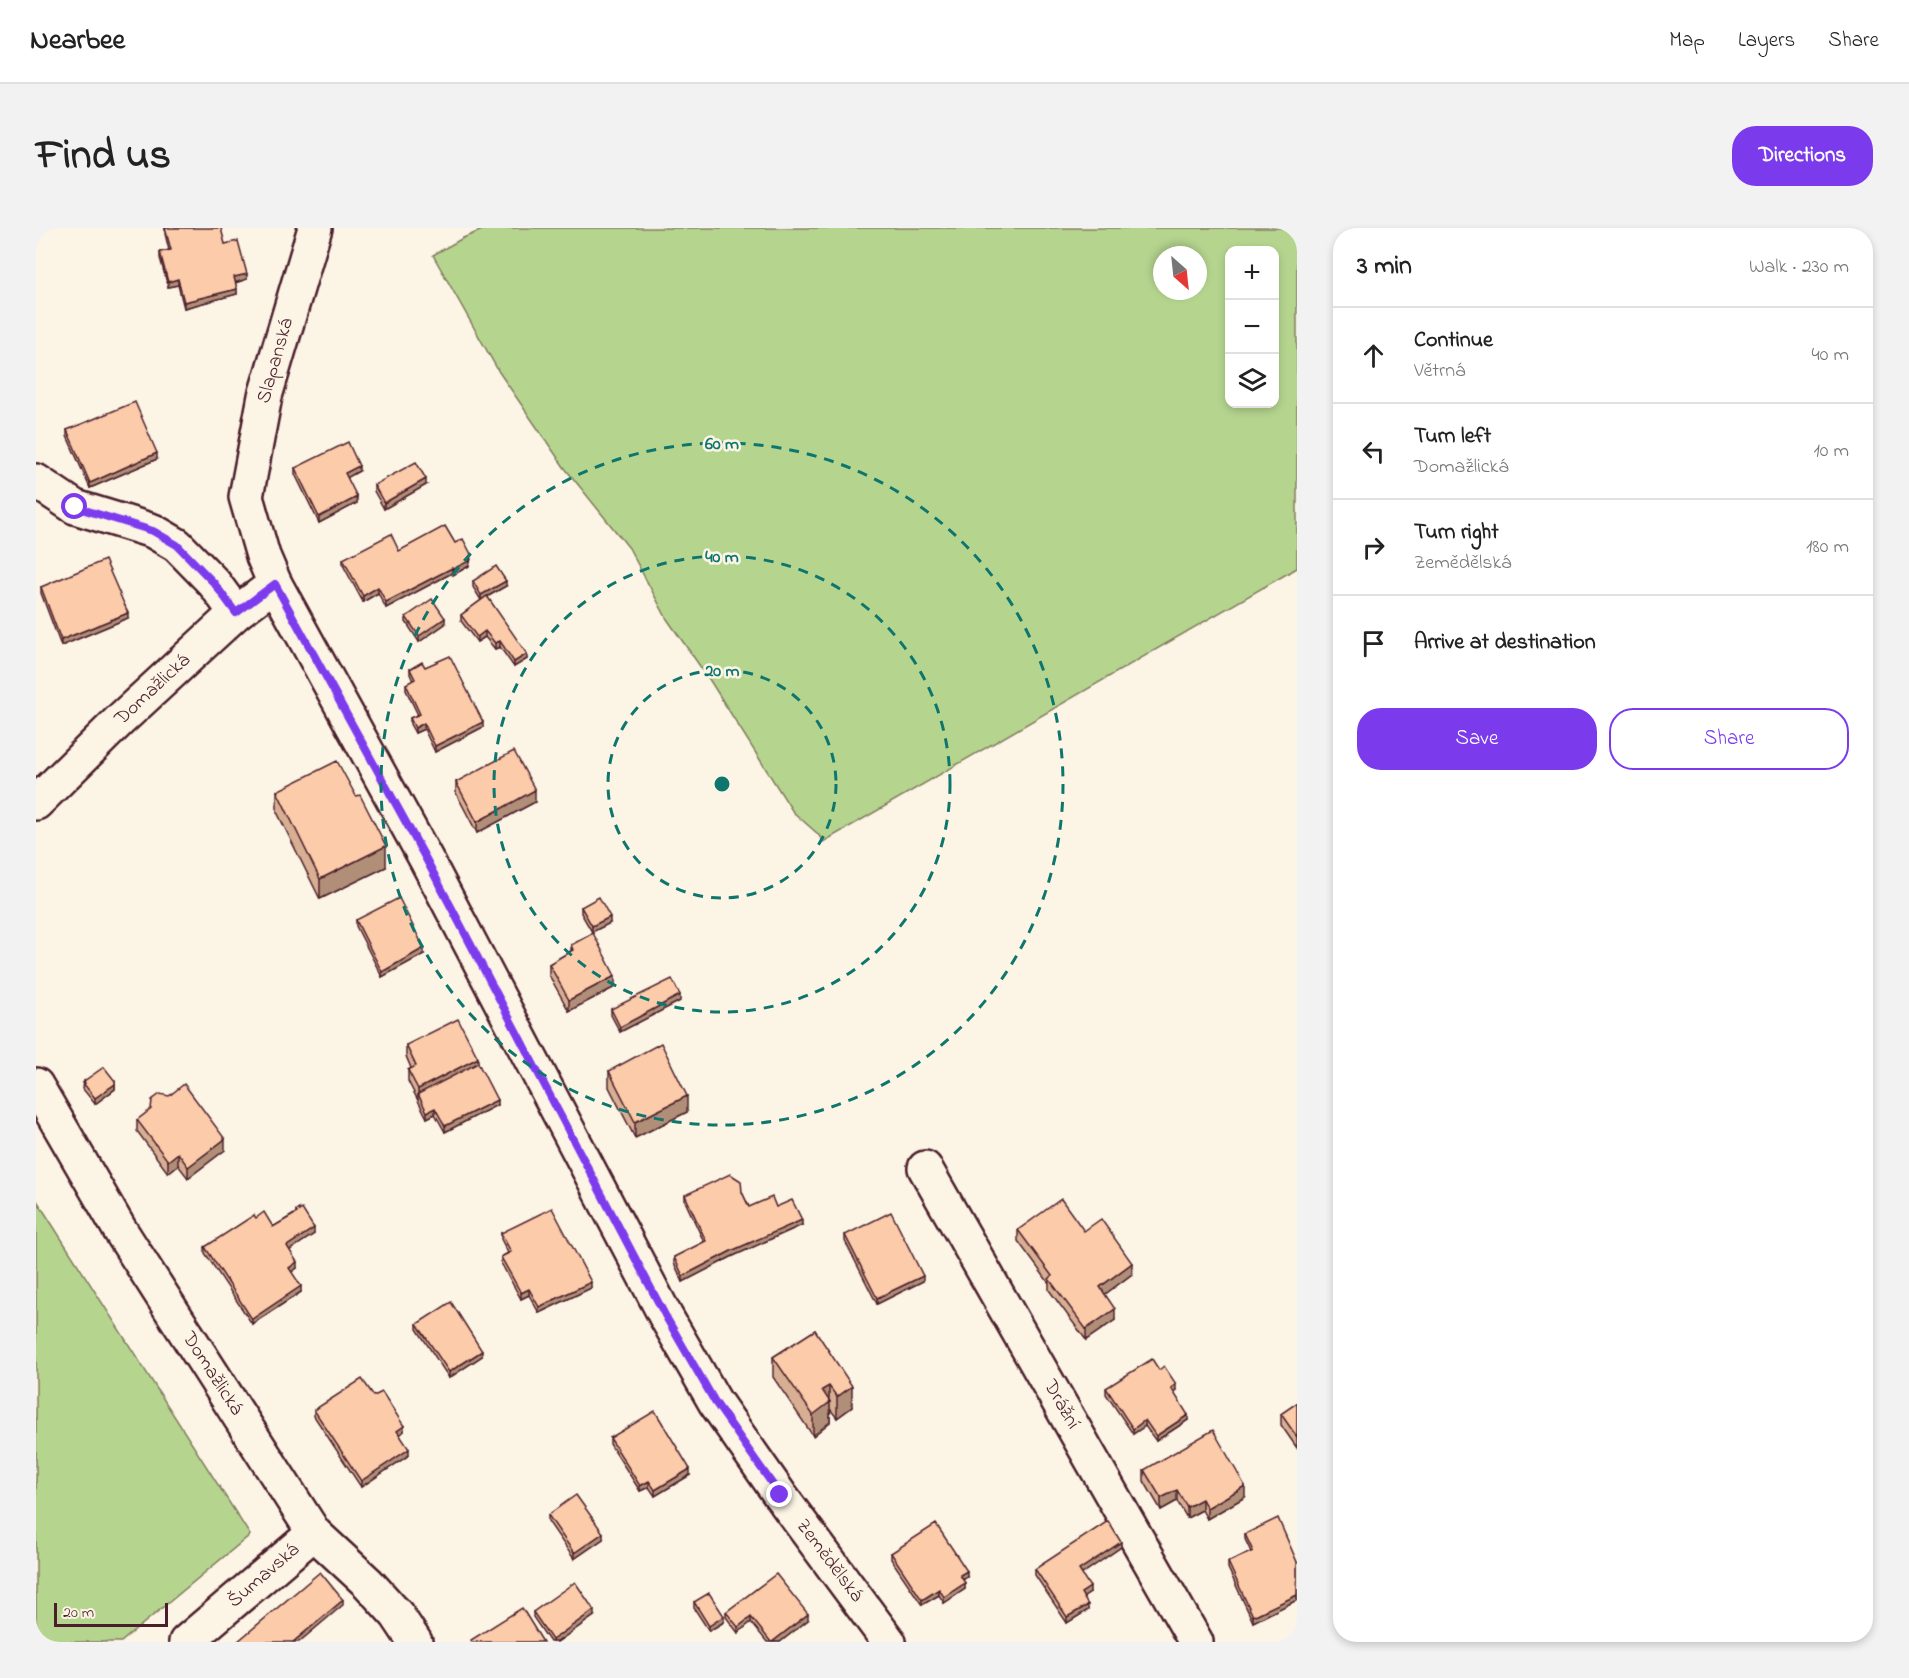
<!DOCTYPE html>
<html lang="en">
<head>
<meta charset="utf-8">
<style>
  body { margin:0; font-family:"Indie Flower",sans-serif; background:#f2f2f2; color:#222 }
  .controls { position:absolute; right:18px; top:18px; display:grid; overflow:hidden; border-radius:12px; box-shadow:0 3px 9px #0003 }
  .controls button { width:54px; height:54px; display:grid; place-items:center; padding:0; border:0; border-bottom:2px solid #e0e0e0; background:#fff; color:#222; font:30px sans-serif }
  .compass { position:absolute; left:1117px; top:18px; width:54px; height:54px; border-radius:50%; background:#fff; box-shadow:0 3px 9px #0003; rotate:153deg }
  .scale { position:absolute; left:18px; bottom:15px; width:114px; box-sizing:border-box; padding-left:6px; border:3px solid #4a1f2b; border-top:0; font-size:16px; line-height:21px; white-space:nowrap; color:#4a1f2b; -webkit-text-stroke:4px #fcf5e5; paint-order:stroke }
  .stop { position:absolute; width:18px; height:18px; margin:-14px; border:4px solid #7c3aed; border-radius:50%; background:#fff }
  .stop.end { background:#7c3aed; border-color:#fff; box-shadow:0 2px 6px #0008 }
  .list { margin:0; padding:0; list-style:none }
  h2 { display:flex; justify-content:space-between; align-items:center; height:78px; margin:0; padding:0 24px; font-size:26px }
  h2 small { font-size:20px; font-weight:400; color:#767676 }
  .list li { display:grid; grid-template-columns:39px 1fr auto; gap:18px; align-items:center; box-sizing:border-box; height:96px; padding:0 24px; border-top:2px solid #e0e0e0 }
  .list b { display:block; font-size:22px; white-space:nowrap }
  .list p { margin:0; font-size:20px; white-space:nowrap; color:#767676 }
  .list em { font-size:20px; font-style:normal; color:#767676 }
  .actions { display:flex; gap:12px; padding:18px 24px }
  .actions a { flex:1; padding:14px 0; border:2px solid #7c3aed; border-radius:24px; text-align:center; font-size:21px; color:#7c3aed }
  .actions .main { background:#7c3aed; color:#fff }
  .icon { flex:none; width:33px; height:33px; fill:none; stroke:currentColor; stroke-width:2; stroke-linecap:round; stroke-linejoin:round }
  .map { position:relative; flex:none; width:1261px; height:1414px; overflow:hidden; border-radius:24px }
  header { display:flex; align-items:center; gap:36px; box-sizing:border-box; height:84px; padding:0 30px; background:#fff; border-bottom:2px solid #e0e0e0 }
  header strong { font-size:28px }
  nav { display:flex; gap:33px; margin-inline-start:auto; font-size:21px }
  .intro { display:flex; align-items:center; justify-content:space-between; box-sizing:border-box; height:144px; padding:0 36px }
  h1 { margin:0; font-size:42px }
  .button { padding:15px 27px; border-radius:24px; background:#7c3aed; color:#fff; font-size:21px; font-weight:700 }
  main { display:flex; gap:36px; padding:0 36px }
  aside { flex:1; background:#fff; border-radius:24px; box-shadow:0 3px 9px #0003 }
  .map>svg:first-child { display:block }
  .green { fill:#b5d58f; stroke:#807a5d; stroke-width:1.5; fill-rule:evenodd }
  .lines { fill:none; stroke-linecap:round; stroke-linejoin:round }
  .minor-casing { stroke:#4a1f2b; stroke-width:38 }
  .minor { stroke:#fcf5e5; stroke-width:33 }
  .wall { fill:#d8af92; stroke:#4a1f2b; stroke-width:1.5 }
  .shaded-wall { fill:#b08e77; stroke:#4a1f2b; stroke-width:1.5 }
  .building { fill:#fbcbaa; stroke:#4a1f2b; stroke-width:1.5 }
  .route { stroke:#7c3aed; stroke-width:8 }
  .ring { fill:none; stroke:#0f766e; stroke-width:3; stroke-dasharray:10 8 }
  .labels { text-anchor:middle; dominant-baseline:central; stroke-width:5; stroke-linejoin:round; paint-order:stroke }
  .street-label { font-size:20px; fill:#4a1f2b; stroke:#fcf5e5 }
  .centre { fill:#0f766e; stroke:#fcf5e5; stroke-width:3 }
  .ring-label { font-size:18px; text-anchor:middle; font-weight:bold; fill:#0f766e; stroke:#fcf5e5; stroke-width:5; stroke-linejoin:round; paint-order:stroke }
</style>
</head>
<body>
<header>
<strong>Nearbee</strong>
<nav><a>Map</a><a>Layers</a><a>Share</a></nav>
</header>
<div class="intro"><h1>Find us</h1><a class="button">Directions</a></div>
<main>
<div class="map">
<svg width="1261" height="1414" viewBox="0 0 1261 1414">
  <rect width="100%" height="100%" fill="#fcf5e5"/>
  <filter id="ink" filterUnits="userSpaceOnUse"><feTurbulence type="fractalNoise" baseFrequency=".0167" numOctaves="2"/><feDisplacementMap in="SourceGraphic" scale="12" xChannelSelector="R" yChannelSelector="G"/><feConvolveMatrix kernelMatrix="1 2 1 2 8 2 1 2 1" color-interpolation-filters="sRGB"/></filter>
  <g filter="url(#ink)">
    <g class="green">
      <path d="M 451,0 L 1261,0 L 1261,340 L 787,614 L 782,606 L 757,584 L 673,451 L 631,391 L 593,320 L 528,239 L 463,144 L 397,27 L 427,10 ZM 1194,22 L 1238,22 L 1238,176 L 1194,176 ZM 1126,27 L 1162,27 L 1162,63 L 1126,63 Z"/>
      <polygon points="0,971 214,1307 85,1414 0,1414"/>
    </g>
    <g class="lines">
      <defs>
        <g id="minor">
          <polyline points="279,0 229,168 210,269 227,328 239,356 390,631 630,1089 679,1174 744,1267 853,1414"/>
          <polyline points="0,253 39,279 117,303 141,317 178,355 200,385"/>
          <polyline points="0,575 85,491 200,385 239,356"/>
          <polyline points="0,857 84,1002 278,1305 332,1355 361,1387 379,1414"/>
          <polyline points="889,940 1160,1414"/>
          <polyline points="150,1414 278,1305"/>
        </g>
      </defs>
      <use href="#minor" class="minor-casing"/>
      <use href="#minor" class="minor"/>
    </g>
    <g class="wall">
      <polygon points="129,0 189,16 211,51 199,55 201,66 148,80 142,57 132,59 124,30 124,24 133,22 129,6"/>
      <polygon points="31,202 121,231 54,260 31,208"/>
      <polygon points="259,240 323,243 311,249 321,275 283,295 259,246"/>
      <polygon points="338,257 390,257 348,281 338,263"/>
      <polygon points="419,315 435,331 433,338 417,347 416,345 350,380 342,365 327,374 307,337 307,331"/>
      <polygon points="437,353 470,358 451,369 491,431 478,439 464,419 459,421 449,409 441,414 425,393 425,387 445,372 437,359"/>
      <polygon points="5,359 92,390 25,418 5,365"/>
      <polygon points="370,389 409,396 383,414 370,394"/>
      <polygon points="389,439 447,499 399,524 388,501 379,505 374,496 374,490 382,487 370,462 370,456 377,453 374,446 374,441"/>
      <polygon points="420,554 499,574 441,605 420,565"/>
      <polygon points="241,563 350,639 284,671 241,584"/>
      <polygon points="545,679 574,695 556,704 545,685"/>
      <polygon points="320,692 388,726 346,749 320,698"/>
      <polygon points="535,717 579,759 533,783 513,747 513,736 535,723"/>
      <polygon points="644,773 584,804 575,787 575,781"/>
      <polygon points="370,817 442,835 461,877 409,904 399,886 391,890 372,853 372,842 375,840 370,828"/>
      <polygon points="573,843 651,884 599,910 573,859"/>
      <polygon points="48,853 79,853 79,861 59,876 47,861"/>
      <polygon points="101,892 189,922 152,950 142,937 132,945 101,903"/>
      <polygon points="706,964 713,979 740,979 766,997 695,1029 647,1054 638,1035 638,1029 668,1014 649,973 649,967"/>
      <polygon points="260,983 278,1006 253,1022 261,1040 255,1044 265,1064 216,1096 169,1025 169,1019 220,990 237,999 260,985"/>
      <polygon points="982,1002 1048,1003 1096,1046 1069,1066 1079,1092 1050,1112 1013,1062 1013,1055 982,1013"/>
      <polygon points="465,1005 555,1060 503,1085 493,1067 485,1071 465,1035 465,1029 472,1025 465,1011"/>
      <polygon points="809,1007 887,1053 841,1076 809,1013"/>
      <polygon points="381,1096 446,1128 413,1150 381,1101"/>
      <polygon points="779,1102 816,1179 801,1190 794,1181 794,1194 777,1208 737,1149 737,1129"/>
      <polygon points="1123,1142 1140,1162 1137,1164 1152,1192 1120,1213 1109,1198 1097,1206 1070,1166 1070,1160"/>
      <polygon points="338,1168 368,1203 364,1207 373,1227 325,1259 278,1188 278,1182"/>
      <polygon points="1261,1175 1261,1220 1245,1197 1245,1186"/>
      <polygon points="574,1210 654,1247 619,1268 613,1259 604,1263 574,1216"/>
      <polygon points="1108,1242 1209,1269 1171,1291 1166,1282 1151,1290 1141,1273 1125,1282 1108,1253"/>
      <polygon points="512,1287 567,1311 538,1331 512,1293"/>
      <polygon points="1209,1306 1261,1334 1261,1372 1217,1394 1192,1340 1192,1334 1215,1324 1209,1311"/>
      <polygon points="1085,1319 1045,1346 1054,1365 1047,1369 1052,1382 1031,1395 999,1347 999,1341"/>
      <polygon points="855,1325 931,1349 927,1352 929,1361 908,1375 903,1367 886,1377 855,1331"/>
      <polygon points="658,1374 688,1394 673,1403 658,1380"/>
      <polygon points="497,1384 558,1388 521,1414 514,1414 497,1389"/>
      <polygon points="690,1384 772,1392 744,1414 731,1414 715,1394 702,1405 690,1389"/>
    </g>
    <g class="shaded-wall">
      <polygon points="211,46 211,51 198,55 198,49"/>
      <polygon points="142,51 142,57 132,59 132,54"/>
      <polygon points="201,61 201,66 148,80 148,74"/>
      <polygon points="121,225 121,231 54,260 54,255"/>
      <polygon points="323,238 323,243 309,251 309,245"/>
      <polygon points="390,251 390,257 348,281 348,275"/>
      <polygon points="321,269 321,275 283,295 283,289"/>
      <polygon points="435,326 433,338 417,347 417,341"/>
      <polygon points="416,340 416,345 350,380 350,374"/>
      <polygon points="470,353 470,358 445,372 445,367"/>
      <polygon points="342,359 342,365 327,374 327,368"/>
      <polygon points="92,385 92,390 25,418 25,412"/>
      <polygon points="409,390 409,396 383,414 383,408"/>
      <polygon points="449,403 449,409 441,414 441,409"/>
      <polygon points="464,413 464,419 459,421 459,415"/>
      <polygon points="491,426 491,431 478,439 478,434"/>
      <polygon points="447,494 447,499 399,524 399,518"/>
      <polygon points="388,495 388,501 379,505 379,500"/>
      <polygon points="499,562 499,574 441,605 441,594"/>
      <polygon points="350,618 350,639 284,671 284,651"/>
      <polygon points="574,689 574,695 556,704 556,698"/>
      <polygon points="388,720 388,726 346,749 346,744"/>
      <polygon points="579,748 579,759 533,783 533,772"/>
      <polygon points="644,767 644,773 584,804 584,799"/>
      <polygon points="442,830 442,841 382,866 382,872 382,861"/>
      <polygon points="79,856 79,861 59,876 59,870"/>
      <polygon points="651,868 651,884 599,910 599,894"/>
      <polygon points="461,872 461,877 409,904 409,898"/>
      <polygon points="399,880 399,886 391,890 391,884"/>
      <polygon points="189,911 189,922 152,950 152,939"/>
      <polygon points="142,925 142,937 132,945 132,933"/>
      <polygon points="766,992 766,997 695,1029 647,1054 647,1048 695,1023"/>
      <polygon points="278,1000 278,1006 251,1024 251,1018"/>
      <polygon points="261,1034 261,1040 253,1046 253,1040"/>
      <polygon points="1096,1035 1096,1046 1064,1070 1064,1059"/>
      <polygon points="887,1048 887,1053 841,1076 841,1070"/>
      <polygon points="555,1054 555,1060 503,1085 503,1079"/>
      <polygon points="265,1058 265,1064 216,1096 216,1091"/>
      <polygon points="493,1061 493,1067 485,1071 485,1065"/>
      <polygon points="1079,1081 1079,1092 1050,1112 1050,1101"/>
      <polygon points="446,1123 446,1128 413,1150 413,1144"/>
      <polygon points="1140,1156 1140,1162 1135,1166 1135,1160"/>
      <polygon points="793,1158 793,1175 794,1174 794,1194 777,1208 777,1187 786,1162"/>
      <polygon points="816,1158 816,1179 801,1190 801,1169"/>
      <polygon points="1152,1187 1152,1192 1120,1213 1120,1208"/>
      <polygon points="1109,1192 1109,1198 1097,1206 1097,1201"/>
      <polygon points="368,1198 368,1203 361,1208 361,1203"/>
      <polygon points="373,1221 373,1227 325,1259 325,1253"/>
      <polygon points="654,1241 654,1247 619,1268 619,1262"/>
      <polygon points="613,1253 613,1259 604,1263 604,1258"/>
      <polygon points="1209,1258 1209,1269 1171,1291 1171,1280"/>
      <polygon points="1141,1262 1141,1273 1125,1282 1125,1270"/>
      <polygon points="1166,1271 1166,1282 1151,1290 1151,1279"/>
      <polygon points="567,1305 567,1311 538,1331 538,1325"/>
      <polygon points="1085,1314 1085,1319 1043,1348 1043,1342"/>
      <polygon points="931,1343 931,1349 924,1353 924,1347"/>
      <polygon points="929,1355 929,1361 908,1375 908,1369"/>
      <polygon points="1054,1359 1054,1365 1045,1371 1045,1365"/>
      <polygon points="903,1361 903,1367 886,1377 886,1372"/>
      <polygon points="1261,1367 1261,1372 1217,1394 1217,1388"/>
      <polygon points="307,1372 307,1377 263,1414 257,1414"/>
      <polygon points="1052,1377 1052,1382 1031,1395 1031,1389"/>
      <polygon points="558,1382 558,1388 521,1414 516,1414 516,1412"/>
      <polygon points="772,1386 772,1392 744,1414 736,1414"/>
      <polygon points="688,1388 688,1394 673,1403 673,1398"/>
      <polygon points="715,1389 715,1394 702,1405 702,1399"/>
    </g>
    <g class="building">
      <polygon points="129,0 185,0 189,16 202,13 211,46 198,49 201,61 148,74 142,51 132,54 124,24 135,22"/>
      <polygon points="99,174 121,225 54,255 31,202"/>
      <polygon points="312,214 323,238 309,245 321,269 283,289 259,240"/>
      <polygon points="380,234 390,251 348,275 338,257"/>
      <polygon points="409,298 419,315 427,311 435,326 433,333 417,341 416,340 350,374 342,359 327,368 307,331 355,306 363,323"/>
      <polygon points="69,332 92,385 25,412 5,359"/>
      <polygon points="460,338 470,353 445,367 437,353"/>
      <polygon points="451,368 491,426 478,434 464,413 459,415 449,403 441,409 425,387"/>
      <polygon points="396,371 409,390 383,408 370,389"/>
      <polygon points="414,428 447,494 399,518 388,495 379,500 374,490 384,486 370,456 379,451 374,441 386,434 389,439"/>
      <polygon points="478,523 499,562 441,594 420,554"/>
      <polygon points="301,533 320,568 324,567 350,618 284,651 241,563"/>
      <polygon points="563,669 574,689 556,698 545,679"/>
      <polygon points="363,670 388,720 346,744 320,692"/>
      <polygon points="557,705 579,748 533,772 513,736 537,722 535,717"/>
      <polygon points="636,751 644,767 584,799 575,781"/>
      <polygon points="422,791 442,830 382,861 372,842 380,838 370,817"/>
      <polygon points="625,815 651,868 599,894 573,843"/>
      <polygon points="442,835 461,872 409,898 399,880 391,884 382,866"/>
      <polygon points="68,839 79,853 79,856 59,870 47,855 49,855 48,853"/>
      <polygon points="148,856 189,911 152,939 142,925 132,933 101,892 115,881 116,872 124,866 133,868"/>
      <polygon points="694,946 705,953 706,964 713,979 736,969 740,979 756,972 766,992 695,1023 647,1048 638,1029 670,1013 649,967"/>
      <polygon points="1025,971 1048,1003 1065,991 1096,1035 1064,1059 1079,1081 1050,1101 1013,1051 1016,1048 982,1002"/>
      <polygon points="516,980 555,1054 503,1079 493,1061 485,1065 465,1029 475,1024 465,1005"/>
      <polygon points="263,981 263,983 266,981 278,1000 251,1018 261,1034 253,1040 265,1058 216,1091 169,1019 218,987 220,990 228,984 237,999 261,985 260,983"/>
      <polygon points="855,984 887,1048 841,1070 809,1007"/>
      <polygon points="415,1074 446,1123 413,1144 381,1096"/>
      <polygon points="779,1102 816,1158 801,1169 793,1158 786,1162 794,1174 777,1187 737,1129"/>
      <polygon points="1116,1131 1123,1142 1128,1138 1140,1156 1135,1160 1152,1187 1120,1208 1109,1192 1097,1201 1070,1160"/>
      <polygon points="326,1151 338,1168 346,1164 368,1198 361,1203 373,1221 325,1253 278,1182"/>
      <polygon points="1261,1175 1261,1209 1245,1186"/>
      <polygon points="619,1183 654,1241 619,1262 613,1253 604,1258 574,1210"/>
      <polygon points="1177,1202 1209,1258 1171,1280 1166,1271 1151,1279 1141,1262 1125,1270 1108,1242"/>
      <polygon points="540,1267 567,1305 538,1325 512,1287"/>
      <polygon points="1242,1290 1261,1334 1261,1367 1217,1388 1192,1334 1217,1323 1209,1306"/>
      <polygon points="1072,1293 1085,1314 1043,1342 1054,1359 1045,1365 1052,1377 1031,1389 999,1341"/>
      <polygon points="900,1296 931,1343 924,1347 929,1355 908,1369 903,1361 886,1372 855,1325"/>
      <polygon points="284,1344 307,1372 257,1414 201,1414"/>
      <polygon points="740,1346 772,1386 736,1414 735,1414 715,1389 702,1399 690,1384"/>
      <polygon points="539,1354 558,1382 516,1412 497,1384"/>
      <polygon points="673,1365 688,1388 673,1398 658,1374"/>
      <polygon points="486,1380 507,1414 436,1414 435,1412"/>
    </g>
  </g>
  <g class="lines" filter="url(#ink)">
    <polyline class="route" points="39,279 117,303 141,317 178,355 200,385 239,356 390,631 630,1089 679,1174 744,1267"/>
  </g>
  <g class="ring">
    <circle cx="686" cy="556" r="114"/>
    <circle cx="686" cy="556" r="228"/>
    <circle cx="686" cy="556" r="341"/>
  </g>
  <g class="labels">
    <g class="street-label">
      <text transform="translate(240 133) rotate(-74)">Slapanská</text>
      <text transform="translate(117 462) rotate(-43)">Domažlická</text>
      <text transform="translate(176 1146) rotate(57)">Domažlická</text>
      <text transform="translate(1025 1177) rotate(60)">Drážní</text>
      <text transform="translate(793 1333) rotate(53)">Zemědělská</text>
      <text transform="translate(228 1348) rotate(-41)">Šumavská</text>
    </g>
  </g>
  <circle cx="686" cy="556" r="9" class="centre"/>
  <g class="ring-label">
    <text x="686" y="221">60 m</text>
    <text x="686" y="334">40 m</text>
    <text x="686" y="448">20 m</text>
  </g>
</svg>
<div class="controls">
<button>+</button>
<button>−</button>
<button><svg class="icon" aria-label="layers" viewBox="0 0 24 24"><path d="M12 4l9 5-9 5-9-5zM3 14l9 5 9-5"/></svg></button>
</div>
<svg class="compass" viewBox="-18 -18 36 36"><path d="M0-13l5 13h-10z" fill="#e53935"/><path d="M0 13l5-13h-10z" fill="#767676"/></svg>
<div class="scale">20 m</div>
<div class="stop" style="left:39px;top:279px"></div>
<div class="stop end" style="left:744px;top:1267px"></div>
</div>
<aside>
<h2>3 min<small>Walk · 230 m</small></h2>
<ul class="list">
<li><svg class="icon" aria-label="ahead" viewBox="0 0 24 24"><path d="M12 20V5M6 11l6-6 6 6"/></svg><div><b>Continue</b><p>Větrná</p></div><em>40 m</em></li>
<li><svg class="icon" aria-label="left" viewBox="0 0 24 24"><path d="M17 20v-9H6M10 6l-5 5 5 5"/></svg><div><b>Turn left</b><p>Domažlická</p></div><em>10 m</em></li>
<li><svg class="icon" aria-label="right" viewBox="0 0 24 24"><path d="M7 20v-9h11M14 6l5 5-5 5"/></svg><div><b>Turn right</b><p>Zemědělská</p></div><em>180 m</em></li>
<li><svg class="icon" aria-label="arrive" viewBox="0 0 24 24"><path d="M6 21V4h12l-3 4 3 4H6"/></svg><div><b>Arrive at destination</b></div></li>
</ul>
<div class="actions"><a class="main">Save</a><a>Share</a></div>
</aside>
</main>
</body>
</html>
